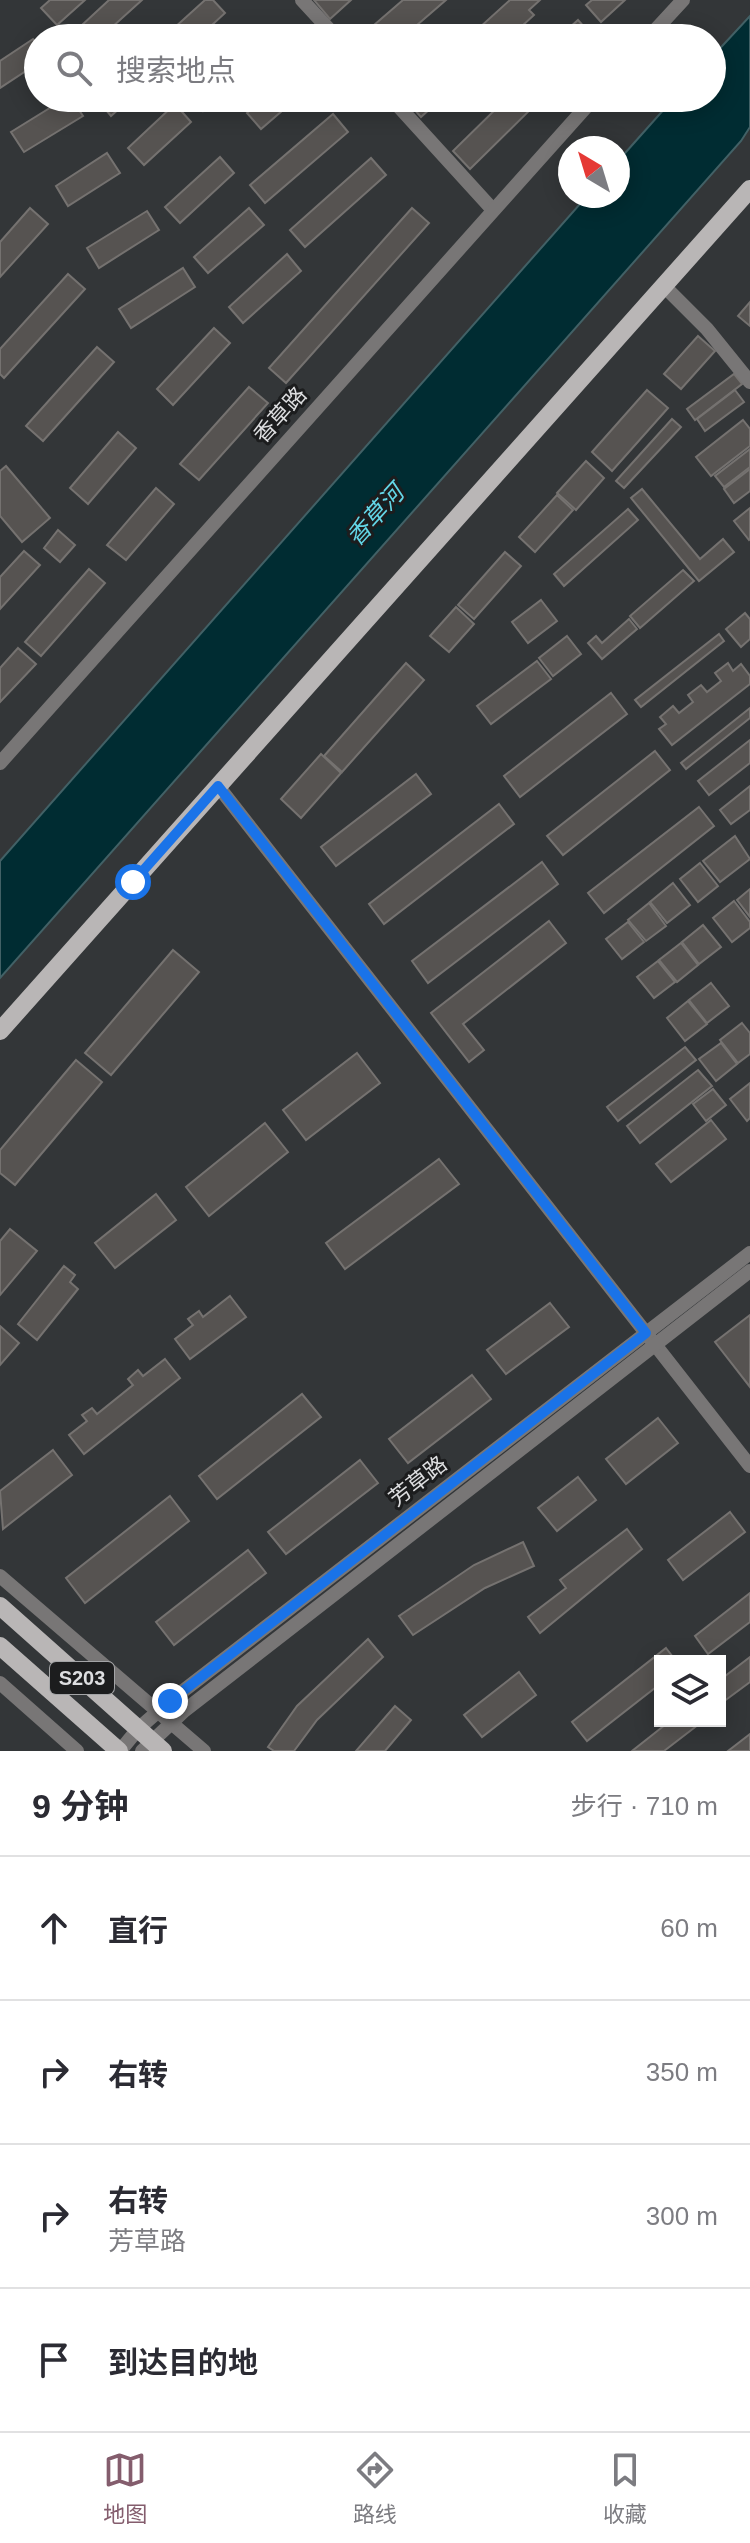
<!DOCTYPE html>
<html lang="zh">
<head>
<meta charset="utf-8">
<style>
  body { margin:0; font-family:Arial,"Noto Sans SC",sans-serif; background:#f7f7f7; color:#2b2b33 }
  .controls { position:absolute; right:24px; bottom:24px; display:grid; overflow:hidden; border-radius:0px; box-shadow:0 4px 20px #0003 }
  .controls button { width:72px; height:72px; display:grid; place-items:center; padding:0; border:0; border-bottom:2px solid #e1e1e2; background:#fff; color:#2b2b33; font:40px sans-serif }
  .compass { position:absolute; left:558px; top:136px; width:72px; height:72px; border-radius:50%; background:#fff; box-shadow:0 4px 20px #0003; rotate:322deg }
  .stop { position:absolute; width:24px; height:24px; margin:-18px; border:6px solid #1a73e8; border-radius:50%; background:#fff }
  .stop.end { background:#1a73e8; border-color:#fff; box-shadow:0 2px 8px #0008 }
  .list { margin:0; padding:0; list-style:none }
  h2 { display:flex; justify-content:space-between; align-items:center; height:104px; margin:0; padding:0 32px; font-size:34px }
  h2 small { font-size:26px; font-weight:400; color:#7c7c81 }
  .list li { display:grid; grid-template-columns:52px 1fr auto; gap:24px; align-items:center; box-sizing:border-box; height:144px; padding:0 32px; border-top:2px solid #e1e1e2 }
  .list b { display:block; font-size:30px; white-space:nowrap }
  .list p { margin:0; font-size:26px; white-space:nowrap; color:#7c7c81 }
  .list em { font-size:26px; font-style:normal; color:#7c7c81 }
  .icon { flex:none; width:44px; height:44px; fill:none; stroke:currentColor; stroke-width:2; stroke-linecap:round; stroke-linejoin:round }
  .map { position:relative; flex:none; width:750px; height:1751px; overflow:hidden }
  .search { position:absolute; background:#fff; box-shadow:0 4px 20px #0003; left:24px; right:24px; top:24px; height:88px; display:flex; align-items:center; gap:20px; box-sizing:border-box; padding:0 28px; border-radius:44px; color:#7c7c81; font-size:30px }
  .sheet { height:680px; background:#fff }
  nav { display:flex; justify-content:space-around; align-items:center; box-sizing:border-box; height:112px; border-top:2px solid #e1e1e2; background:#fff; font-size:22px; color:#7c7c81 }
  nav a { display:grid; justify-items:center; gap:4px }
  nav .on { color:#845d6d }
  .map>svg:first-child { display:block }
  .water { fill:#002c32; stroke:#426166; stroke-width:2 }
  .building { fill:#565351; stroke:#757270; stroke-width:2 }
  .lines { fill:none; stroke-linecap:round; stroke-linejoin:round }
  .minor { stroke:#787676; stroke-width:14 }
  .major { stroke:#b9b6b6; stroke-width:18 }
  .route { stroke:#1a73e8; stroke-width:10 }
  .labels { text-anchor:middle; dominant-baseline:central; stroke-width:6; stroke-linejoin:round; paint-order:stroke }
  .shield { fill:#1c1d1e; stroke:#a3a4a6; stroke-width:2 }
  .shield-label { font-size:20px; font-weight:bold; fill:#dddee0 }
  .street-label { font-size:22px; fill:#dddee0; stroke:#1c1d1e }
  .water-label { font-size:24px; font-style:italic; fill:#63d7e8; stroke:#1c1d1e }
</style>
</head>
<body>
<div class="map">
<svg width="750" height="1751" viewBox="0 0 750 1751">
  <rect width="100%" height="100%" fill="#333638"/>
  <polygon class="water" points="750,16 750,127 741,141 0,978 0,861 587,196 618,196 618,161 674,98 712,98 712,57"/>
  <g class="building">
    <polygon points="50,0 85,0 57,25 41,8"/>
    <polygon points="109,0 142,0 100,38 68,38"/>
    <polygon points="205,0 213,0 225,13 198,38 163,38"/>
    <polygon points="314,0 351,0 330,19"/>
    <polygon points="403,0 446,0 402,38 359,38"/>
    <polygon points="510,0 540,0 529,10 534,15 509,38 468,38"/>
    <polygon points="592,0 625,0 601,22 586,5"/>
    <polygon points="578,20 593,37 558,38"/>
    <polygon points="33,39 38,46 38,63 0,88 0,61"/>
    <polygon points="66,98 71,98 83,116 24,152 11,132"/>
    <polygon points="96,98 131,98 111,116"/>
    <polygon points="191,98 218,98 203,111"/>
    <polygon points="264,98 297,98 261,129 247,113"/>
    <polygon points="404,98 442,98 421,117"/>
    <polygon points="507,98 535,98 531,102 534,106 470,169 453,151"/>
    <polygon points="175,104 191,122 144,165 128,148"/>
    <polygon points="333,114 348,132 265,203 250,185"/>
    <polygon points="107,153 120,173 68,206 56,186"/>
    <polygon points="220,157 234,173 180,223 165,207"/>
    <polygon points="371,158 386,175 305,247 290,230"/>
    <polygon points="30,208 48,224 0,277 0,242"/>
    <polygon points="249,208 264,225 208,273 194,257"/>
    <polygon points="412,208 429,223 286,383 269,368"/>
    <polygon points="147,211 159,230 99,268 87,248"/>
    <polygon points="287,254 301,271 243,323 229,307"/>
    <polygon points="183,268 195,287 131,328 119,309"/>
    <polygon points="68,274 85,289 4,378 0,374 0,349"/>
    <polygon points="750,302 750,326 738,316"/>
    <polygon points="214,328 230,343 173,405 157,389"/>
    <polygon points="698,336 715,351 681,389 664,374"/>
    <polygon points="97,347 114,362 43,441 26,426"/>
    <polygon points="734,374 742,384 695,420 687,409"/>
    <polygon points="249,387 268,403 199,480 180,464"/>
    <polygon points="647,390 668,408 612,471 592,452"/>
    <polygon points="735,390 744,402 705,431 697,419"/>
    <polygon points="672,419 681,427 624,488 616,481"/>
    <polygon points="743,420 750,429 750,446 711,476 696,457"/>
    <polygon points="118,432 136,448 88,504 70,488"/>
    <polygon points="750,449 750,467 724,487 715,476"/>
    <polygon points="586,461 604,478 576,510 557,493"/>
    <polygon points="6,466 50,518 22,542 0,516 0,471"/>
    <polygon points="750,469 750,491 734,503 724,489"/>
    <polygon points="156,488 174,504 126,560 107,545"/>
    <polygon points="642,489 700,559 723,539 734,552 699,581 631,498"/>
    <polygon points="557,495 573,510 535,552 519,537"/>
    <polygon points="750,508 750,539 749,540 734,521"/>
    <polygon points="628,509 638,520 564,586 554,574"/>
    <polygon points="58,530 75,545 60,562 44,548"/>
    <polygon points="24,551 40,565 0,609 0,577"/>
    <polygon points="505,552 521,566 474,619 458,605"/>
    <polygon points="89,569 105,583 41,656 25,642"/>
    <polygon points="683,570 694,581 640,628 630,616"/>
    <polygon points="541,600 557,621 528,643 512,622"/>
    <polygon points="456,607 474,624 449,652 430,636"/>
    <polygon points="745,613 750,619 750,639 741,647 726,629"/>
    <polygon points="629,619 637,629 602,659 588,643 596,636 602,643"/>
    <polygon points="719,634 724,641 641,707 635,700"/>
    <polygon points="567,636 581,654 553,676 539,658"/>
    <polygon points="18,648 36,664 0,702 0,668"/>
    <polygon points="537,661 551,679 491,724 477,706"/>
    <polygon points="406,663 424,680 342,772 324,756"/>
    <polygon points="728,663 733,671 741,664 750,676 750,684 672,745 659,729 666,724 660,717 673,706 679,713 693,702 688,695 701,685 707,692 721,681 715,673"/>
    <polygon points="611,693 627,714 520,797 504,776"/>
    <polygon points="750,708 750,718 686,769 681,763"/>
    <polygon points="750,740 750,763 709,795 698,781"/>
    <polygon points="655,751 670,770 563,855 547,836"/>
    <polygon points="321,754 341,773 301,818 281,799"/>
    <polygon points="416,774 431,794 336,866 321,847"/>
    <polygon points="750,786 750,810 731,824 720,810"/>
    <polygon points="499,804 514,824 384,924 369,904"/>
    <polygon points="699,807 714,826 604,913 588,893"/>
    <polygon points="735,836 750,859 720,882 703,861"/>
    <polygon points="542,862 558,884 428,983 412,961"/>
    <polygon points="700,863 718,886 698,902 680,879"/>
    <polygon points="673,883 690,905 667,923 650,902"/>
    <polygon points="750,889 750,917 737,900"/>
    <polygon points="734,901 750,922 750,928 732,942 713,918"/>
    <polygon points="649,903 666,926 646,941 628,920"/>
    <polygon points="549,921 566,943 463,1024 484,1050 469,1062 431,1013"/>
    <polygon points="628,922 644,942 622,959 606,939"/>
    <polygon points="703,925 721,947 699,964 682,942"/>
    <polygon points="681,943 698,965 677,982 659,960"/>
    <polygon points="173,950 199,972 111,1075 85,1053"/>
    <polygon points="658,961 675,982 654,998 637,977"/>
    <polygon points="711,983 729,1006 707,1023 689,1000"/>
    <polygon points="688,1001 707,1024 685,1041 667,1018"/>
    <polygon points="742,1023 750,1033 750,1054 738,1063 720,1040"/>
    <polygon points="721,1043 737,1064 716,1081 699,1059"/>
    <polygon points="685,1047 696,1060 618,1121 607,1107"/>
    <polygon points="357,1053 380,1083 306,1140 283,1110"/>
    <polygon points="76,1060 102,1082 15,1185 0,1173 0,1150"/>
    <polygon points="698,1070 712,1086 640,1143 627,1126"/>
    <polygon points="750,1083 750,1118 747,1121 730,1099"/>
    <polygon points="713,1089 726,1105 706,1121 693,1104"/>
    <polygon points="711,1120 726,1139 671,1182 656,1164"/>
    <polygon points="265,1123 288,1152 209,1216 186,1187"/>
    <polygon points="439,1159 459,1184 345,1269 326,1243"/>
    <polygon points="156,1194 176,1220 115,1268 95,1243"/>
    <polygon points="10,1229 37,1251 0,1295 0,1241"/>
    <polygon points="64,1266 75,1275 70,1282 78,1289 37,1340 18,1324"/>
    <polygon points="230,1296 246,1317 190,1359 175,1339 193,1325 188,1319 199,1311 203,1317"/>
    <polygon points="550,1303 569,1327 506,1374 487,1350"/>
    <polygon points="750,1315 750,1387 715,1342"/>
    <polygon points="0,1326 19,1343 0,1365"/>
    <polygon points="165,1359 180,1378 84,1454 69,1435 87,1421 82,1415 92,1408 97,1414 133,1385 128,1379 138,1370 143,1376"/>
    <polygon points="472,1375 491,1399 408,1463 389,1439"/>
    <polygon points="302,1394 321,1417 217,1499 199,1476"/>
    <polygon points="658,1418 678,1443 626,1484 606,1459"/>
    <polygon points="53,1450 72,1475 3,1529 0,1491"/>
    <polygon points="360,1460 378,1483 286,1554 268,1532"/>
    <polygon points="578,1477 596,1500 557,1531 538,1508"/>
    <polygon points="170,1496 189,1521 85,1603 66,1578"/>
    <polygon points="730,1512 745,1532 683,1580 668,1560"/>
    <polygon points="627,1529 642,1549 540,1633 528,1617 566,1588 560,1580"/>
    <polygon points="523,1542 534,1566 485,1588 413,1635 399,1616 474,1565"/>
    <polygon points="248,1550 266,1573 174,1645 156,1622"/>
    <polygon points="750,1593 750,1622 708,1654 695,1636"/>
    <polygon points="368,1639 383,1657 317,1720 294,1751 274,1751 268,1747 297,1706"/>
    <polygon points="666,1648 676,1661 660,1661 660,1684 587,1741 572,1722"/>
    <polygon points="750,1657 750,1682 723,1702 720,1680"/>
    <polygon points="519,1672 536,1695 482,1737 464,1715"/>
    <polygon points="395,1706 411,1720 385,1751 356,1751"/>
    <polygon points="670,1721 703,1721 664,1751 632,1751"/>
    <polygon points="750,1734 750,1751 728,1751"/>
  </g>
  <g class="lines">
    <g class="minor">
      <polyline points="302,0 337,38"/>
      <polyline points="648,38 683,0"/>
      <polyline points="391,98 493,210"/>
      <polyline points="664,286 707,329 750,382"/>
      <polyline points="0,763 594,98"/>
      <polyline points="218,786 750,1466"/>
      <polyline points="0,1576 204,1751"/>
      <polyline points="0,1683 77,1751"/>
      <polyline points="120,1751 138,1729 170,1701 750,1253"/>
      <polyline points="142,1751 184,1711 750,1271"/>
    </g>
    <g class="major">
      <polyline points="0,1031 750,189"/>
      <polyline points="0,1606 163,1751"/>
      <polyline points="0,1646 119,1751"/>
    </g>
  </g>
  <g class="lines">
    <polyline class="route" points="133,882 218,786 646,1333 170,1701"/>
  </g>
  <g class="labels">
    <rect class="shield" x="50" y="1662" width="64" height="32" rx="6"/>
    <g class="shield-label">
      <text x="82" y="1678">S203</text>
    </g>
    <g class="street-label">
      <text transform="translate(280 415) rotate(-48)">香草路</text>
      <text transform="translate(418 1481) rotate(-38)">芳草路</text>
    </g>
    <g class="water-label">
      <text transform="translate(375 515) rotate(-48)">香草河</text>
    </g>
  </g>
</svg>
<div class="controls">
<button><svg class="icon" aria-label="layers" viewBox="0 0 24 24"><path d="M12 4l9 5-9 5-9-5zM3 14l9 5 9-5"/></svg></button>
</div>
<svg class="compass" viewBox="-18 -18 36 36"><path d="M0-13l5 13h-10z" fill="#e53935"/><path d="M0 13l5-13h-10z" fill="#7c7c81"/></svg>
<div class="stop" style="left:133px;top:882px"></div>
<div class="stop end" style="left:170px;top:1701px"></div>
<div class="search"><svg class="icon" aria-label="search" viewBox="0 0 24 24"><circle cx="10" cy="10" r="6"/><path d="M15 15l6 6"/></svg>搜索地点</div>
</div>
<section class="sheet">
<h2>9 分钟<small>步行 · 710 m</small></h2>
<ul class="list">
<li><svg class="icon" aria-label="ahead" viewBox="0 0 24 24"><path d="M12 20V5M6 11l6-6 6 6"/></svg><div><b>直行</b></div><em>60 m</em></li>
<li><svg class="icon" aria-label="right" viewBox="0 0 24 24"><path d="M7 20v-9h11M14 6l5 5-5 5"/></svg><div><b>右转</b></div><em>350 m</em></li>
<li><svg class="icon" aria-label="right" viewBox="0 0 24 24"><path d="M7 20v-9h11M14 6l5 5-5 5"/></svg><div><b>右转</b><p>芳草路</p></div><em>300 m</em></li>
<li><svg class="icon" aria-label="arrive" viewBox="0 0 24 24"><path d="M6 21V4h12l-3 4 3 4H6"/></svg><div><b>到达目的地</b></div></li>
</ul>
</section>
<nav>
<a class="on"><svg class="icon" aria-label="map" viewBox="0 0 24 24"><path d="M3 6l6-2 6 2 6-2v14l-6 2-6-2-6 2zM9 4v14M15 6v14"/></svg>地图</a>
<a><svg class="icon" aria-label="directions" viewBox="0 0 24 24"><path d="M12 3l9 9-9 9-9-9zM9 14v-3h6M13 9l2 2-2 2"/></svg>路线</a>
<a><svg class="icon" aria-label="saved" viewBox="0 0 24 24"><path d="M7 4h10v16l-5-4-5 4z"/></svg>收藏</a>
</nav>
</body>
</html>
